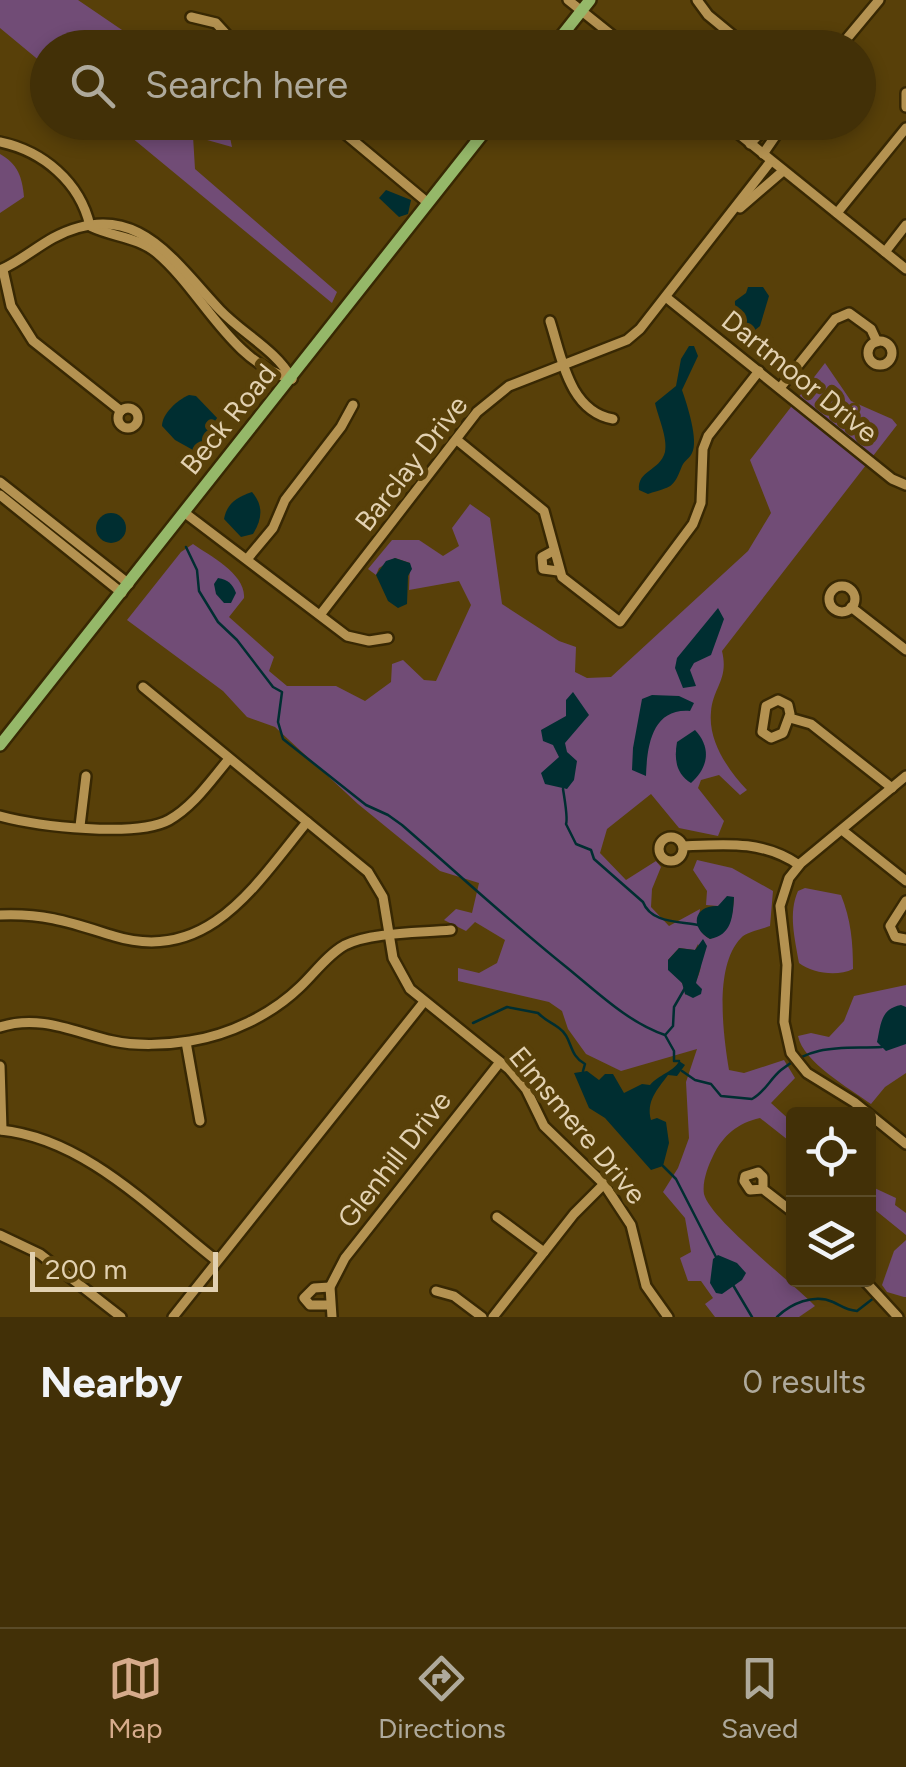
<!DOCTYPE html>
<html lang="en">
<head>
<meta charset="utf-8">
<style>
  body { margin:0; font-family:Figtree,sans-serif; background:#4c3c15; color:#f1f3f6 }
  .controls { position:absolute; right:30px; bottom:30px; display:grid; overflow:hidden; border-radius:10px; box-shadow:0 5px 15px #0003 }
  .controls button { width:90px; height:90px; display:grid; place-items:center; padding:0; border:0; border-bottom:2px solid #5a4b28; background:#423007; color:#f1f3f6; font:50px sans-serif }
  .scale { position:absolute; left:30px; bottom:25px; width:188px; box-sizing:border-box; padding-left:10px; border:5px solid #e2d1b1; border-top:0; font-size:28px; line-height:35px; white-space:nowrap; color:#e2d1b1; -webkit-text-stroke:8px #584009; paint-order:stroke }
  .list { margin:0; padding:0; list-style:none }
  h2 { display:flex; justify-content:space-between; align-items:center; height:130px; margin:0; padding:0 40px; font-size:42px }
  h2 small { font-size:32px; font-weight:400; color:#aea99b }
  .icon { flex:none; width:55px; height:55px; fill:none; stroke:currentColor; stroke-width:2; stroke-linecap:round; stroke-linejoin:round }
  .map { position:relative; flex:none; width:906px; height:1317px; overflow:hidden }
  .search { position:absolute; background:#423007; box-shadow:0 5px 15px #0003; left:30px; right:30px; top:30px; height:110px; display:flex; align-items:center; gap:25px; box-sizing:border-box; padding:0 35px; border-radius:55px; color:#aea99b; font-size:38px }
  .sheet { height:310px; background:#423007 }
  nav { display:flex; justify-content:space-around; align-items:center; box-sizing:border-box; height:140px; border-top:2px solid #5a4b28; background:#423007; font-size:28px; color:#aea99b }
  nav a { display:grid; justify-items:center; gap:5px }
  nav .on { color:#d6ab8b }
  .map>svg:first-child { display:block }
  .green { fill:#714c76; fill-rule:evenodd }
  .water { fill:#002e31 }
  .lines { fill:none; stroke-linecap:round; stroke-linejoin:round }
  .stream { stroke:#002e31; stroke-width:2.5 }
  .minor-casing { stroke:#382803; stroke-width:14 }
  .major-casing { stroke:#382803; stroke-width:16 }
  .minor { stroke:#b49251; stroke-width:9 }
  .major { stroke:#95b869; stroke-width:11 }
  .labels { text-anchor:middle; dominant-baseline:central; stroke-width:10; stroke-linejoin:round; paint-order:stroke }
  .street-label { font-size:28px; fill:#e2d1b1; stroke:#584009 }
</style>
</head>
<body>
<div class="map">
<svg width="906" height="1317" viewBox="0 0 906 1317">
  <rect width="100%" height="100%" fill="#584009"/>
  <g class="green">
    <polygon points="0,0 78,0 147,47 48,48 47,67 0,28"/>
    <polygon points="114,123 227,123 232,147 193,136 195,169 337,292 332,303"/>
    <path d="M 0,154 C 18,164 22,177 24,197 L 0,213 Z"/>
    <path d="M 825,363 L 851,401 L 892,419 L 897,425 L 722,651 C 729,680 713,687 711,712 C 708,741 728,770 747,790 L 740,795 L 719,775 L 701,780 L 698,788 L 724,821 L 718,836 L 679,828 L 651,794 L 607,829 L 600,853 L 626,880 L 656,861 L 661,867 L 652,889 L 651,907 L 669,926 L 700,909 C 698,923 696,931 710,939 C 731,929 732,920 734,898 L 718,906 L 706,905 L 707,891 L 693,870 L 697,860 L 732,868 L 773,891 L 770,926 C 762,929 746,932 741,938 C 714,966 723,1033 729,1070 L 744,1073 L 784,1060 L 795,1078 L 771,1103 L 793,1123 L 793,1144 L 760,1118 C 738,1123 723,1135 713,1156 C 708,1166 702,1182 704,1194 C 710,1219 793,1283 815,1306 L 799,1317 L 715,1317 L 705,1304 L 713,1298 L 701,1281 L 688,1281 L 680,1258 L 691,1252 L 685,1218 L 663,1192 L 678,1168 L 689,1138 L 686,1082 L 697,1049 L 621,1071 L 586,1054 L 568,1029 L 562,1011 L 549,1002 L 458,981 L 458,968 L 479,973 L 497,963 L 505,940 L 475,922 L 466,931 L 444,920 L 456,909 L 472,913 L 479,883 L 440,871 L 358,804 L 275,727 L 247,717 L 223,691 L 127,620 L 181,552 L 193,544 C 210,556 246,574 244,598 L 229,617 L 274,657 L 269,671 L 287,686 L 336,686 L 365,701 L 391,682 L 392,664 L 403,660 L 424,680 L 436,681 L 471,605 L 459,581 L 409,590 L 410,563 L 395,558 L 379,568 L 376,575 L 368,569 L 392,540 L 419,540 L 443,556 L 459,546 L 452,528 L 470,504 L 490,518 L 502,604 L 559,641 L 576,647 L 575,672 L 587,678 L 611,677 L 748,551 L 771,513 L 750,460 ZM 698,944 C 705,964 700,980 685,995 L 685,988 L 668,960 L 679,948 L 695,950 Z"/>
    <path d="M 805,888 L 841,895 C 851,920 853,942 853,969 C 837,977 812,973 799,963 C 795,939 788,913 798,891 Z"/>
    <path d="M 906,985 L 906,1073 L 885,1087 L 871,1104 C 849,1088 803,1062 798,1036 L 811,1033 L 829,1037 L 844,1021 L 854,996 Z"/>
    <polygon points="868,1185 896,1198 895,1205 906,1213 906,1235 869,1205"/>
    <polygon points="906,1240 906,1297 904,1297 887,1292 882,1285 894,1251"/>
  </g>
  <g class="water">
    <polygon points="386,190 411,200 408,214 399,217 379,198"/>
    <path d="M 748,287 L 763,287 L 769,296 L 760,326 L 755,330 C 743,326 734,314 735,301 L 746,293 Z"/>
    <path d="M 689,346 L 694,346 L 698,356 L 682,390 C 687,404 699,441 692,453 C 690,458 684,461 682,466 C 673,489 672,486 648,494 L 639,490 C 637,470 660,471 665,452 C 668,438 658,417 655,403 L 676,386 L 681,359 Z"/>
    <path d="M 189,395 L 196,396 L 221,422 L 199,449 L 193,450 L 175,440 L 162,426 C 162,414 177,400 189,395 Z"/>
    <path d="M 252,492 C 264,506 262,519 253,534 L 241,537 L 224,519 C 227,503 237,497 252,492 Z"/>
    <circle cx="111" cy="528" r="15"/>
    <polygon points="395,558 410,563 412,569 408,576 407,604 398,608 388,601 376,575 386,561"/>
    <path d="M 218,578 C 228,580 232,583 236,593 L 231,603 L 224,603 L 216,594 L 214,584 Z"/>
    <polygon points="718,608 724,619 711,655 694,663 690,670 696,686 683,688 675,668 677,658"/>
    <polygon points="573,692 589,715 565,743 567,752 577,761 574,780 567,789 545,784 541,773 559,757 553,745 543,741 541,730 566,716 566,700"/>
    <path d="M 652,695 L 679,696 L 694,703 L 690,711 C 652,708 647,746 646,776 L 632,770 L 633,748 L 642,699 Z"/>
    <path d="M 695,730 C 712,748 708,768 691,783 C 676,774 674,759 677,742 Z"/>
    <path d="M 727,896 L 734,897 C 733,916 732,935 710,939 C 689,927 694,905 718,906 Z"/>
    <polygon points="703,939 707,946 696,983 702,989 701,994 693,998 685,994 682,983 668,970 668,960 679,948 695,950"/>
    <path d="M 901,1005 L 906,1007 L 906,1044 L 886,1051 L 877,1042 C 881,1025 880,1009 901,1005 Z"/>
    <path d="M 679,1061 L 685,1065 L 677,1076 L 668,1075 C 657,1090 646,1101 651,1120 L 657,1118 L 666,1122 L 669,1143 L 663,1166 L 651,1170 L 605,1118 L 589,1108 L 574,1073 L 587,1071 L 599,1080 L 605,1074 L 613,1074 L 624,1093 L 642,1084 L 650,1085 C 658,1075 675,1071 679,1061 Z"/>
    <polygon points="718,1255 737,1263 746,1273 742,1280 722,1294 716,1293 710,1283 713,1259"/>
  </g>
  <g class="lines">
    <g class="stream">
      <path d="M 186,547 L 197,570 L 199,591 L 218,622 L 237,640 L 273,687 L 282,692 L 278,722 L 283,739 L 366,805 L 388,815 L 402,825 C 456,872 509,921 565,966 C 596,991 627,1022 665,1035 L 674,1051 L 674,1061 L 679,1061"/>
      <path d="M 563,789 C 564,795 568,819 566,824 L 576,844 L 591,850 L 594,859 L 643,902 C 651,923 678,921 698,925"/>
      <path d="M 473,1023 L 507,1007 L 538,1013 C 546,1021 551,1022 559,1028 C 573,1038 568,1055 585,1064 L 583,1071"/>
      <polyline points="666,1034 673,1026 674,1007 685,988"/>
      <path d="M 682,1071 L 695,1080 L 711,1084 L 721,1096 L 752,1099 C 765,1092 770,1079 781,1070 C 814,1043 842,1049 882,1047"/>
      <polyline points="663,1166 676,1179 716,1257"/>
      <polyline points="733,1285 752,1317"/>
      <path d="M 777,1317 C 790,1304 814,1293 833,1302 C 842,1306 845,1310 857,1311 L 875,1297"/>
    </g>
    <defs>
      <g id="minor">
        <polyline points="568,0 628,48"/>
        <polyline points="697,0 708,15 748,48"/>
        <polyline points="191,17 216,23 239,48"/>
        <polyline points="839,48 879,0"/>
        <polyline points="906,93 906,107"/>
        <polyline points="331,122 428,203"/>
        <polyline points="724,122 906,269"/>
        <path d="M 0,142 C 43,151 80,182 90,226"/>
        <polyline points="750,144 771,122"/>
        <polyline points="763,154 785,122"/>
        <polyline points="740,208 783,171"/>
        <polyline points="837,213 906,128"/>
        <path d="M 92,227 C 113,237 138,237 157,253 C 202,291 231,363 292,379"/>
        <polyline points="885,252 906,225"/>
        <path d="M 0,270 C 19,262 35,248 53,238 C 134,195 172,259 220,310 C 243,334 276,350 292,379"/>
        <polyline points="3,270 11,306 33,341 121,411"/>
        <polyline points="667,298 892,479 906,485"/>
        <path d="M 550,321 C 562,358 569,411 613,419"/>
        <circle cx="880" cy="353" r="12"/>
        <polyline points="780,388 835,319 849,313 871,329 877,342"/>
        <circle cx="128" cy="418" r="10"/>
        <polyline points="457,440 544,511 562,577 620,622 693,524 701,503 703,449 708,436 759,371"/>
        <polyline points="0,482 129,584"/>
        <polyline points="0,495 122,593"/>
        <polyline points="185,513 347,636 369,641 388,638"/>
        <polyline points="553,551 542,557 543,569 558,571"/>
        <polyline points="248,558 273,528 285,500 341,427 353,405"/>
        <circle cx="842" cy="599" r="13"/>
        <polyline points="851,607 906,650"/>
        <polyline points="320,615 477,412 509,386 627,340 640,329 771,161"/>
        <polyline points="143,687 368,872 383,897 393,958 410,989 509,1069 526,1089 544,1126 604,1184 631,1225 646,1286 668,1317"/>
        <polygon points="778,700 788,705 790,714 783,733 771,738 762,732 766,706"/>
        <polyline points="790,718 811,724 892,788"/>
        <polyline points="906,776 801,863 789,878 780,906 787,965 784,1022 791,1053 807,1073 854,1102 906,1144"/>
        <path d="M 0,816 C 37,826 136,838 169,820 C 194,806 211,780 229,759"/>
        <polyline points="80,826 86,776"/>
        <polyline points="842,830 906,881"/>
        <circle cx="671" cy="849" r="12"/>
        <path d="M 684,846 C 725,844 763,840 799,865"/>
        <polyline points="906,901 890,926 895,937 906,939"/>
        <path d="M 0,915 C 46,913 72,923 114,936 C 208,965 256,884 307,822"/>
        <path d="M 0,1027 C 40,1014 74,1032 113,1041 C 136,1046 166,1045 190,1041 C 229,1035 271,1015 300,987 C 314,974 327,955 345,945 C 371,932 421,933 451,930"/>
        <polyline points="186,1042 200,1121"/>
        <polyline points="0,1066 2,1130"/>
        <path d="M 0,1130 C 85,1138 153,1211 217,1261"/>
        <polyline points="763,1189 750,1190 744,1181 745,1176 758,1172 763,1177 763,1189 794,1213"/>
        <polyline points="497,1217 544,1252"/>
        <polyline points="0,1235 40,1254 121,1317"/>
        <polyline points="864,1280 898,1317"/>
        <polyline points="436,1291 454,1296 482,1317"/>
        <polyline points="330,1305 310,1305 304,1298 314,1288 330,1287"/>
        <polyline points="173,1317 423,1003"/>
        <polyline points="332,1317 330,1287 345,1258 500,1062"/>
        <polyline points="493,1317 574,1214 604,1184"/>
      </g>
      <g id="major">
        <polyline points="552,48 590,0"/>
        <polyline points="0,745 492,122"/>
      </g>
    </defs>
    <use href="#minor" class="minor-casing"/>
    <use href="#major" class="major-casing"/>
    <use href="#minor" class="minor"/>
    <use href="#major" class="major"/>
  </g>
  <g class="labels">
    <g class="street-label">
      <text transform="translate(800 376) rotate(39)">Dartmoor Drive</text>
      <text transform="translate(228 419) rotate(-51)">Beck Road</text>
      <text transform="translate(411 463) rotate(-52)">Barclay Drive</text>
      <text transform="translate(578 1125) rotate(50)">Elmsmere Drive</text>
      <text transform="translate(394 1159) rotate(-52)">Glenhill Drive</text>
    </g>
  </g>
</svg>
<div class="controls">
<button><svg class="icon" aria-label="locate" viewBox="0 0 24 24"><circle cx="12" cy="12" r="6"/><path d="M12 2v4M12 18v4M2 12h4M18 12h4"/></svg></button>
<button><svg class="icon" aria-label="layers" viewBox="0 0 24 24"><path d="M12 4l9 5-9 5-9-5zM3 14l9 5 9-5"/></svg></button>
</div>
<div class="scale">200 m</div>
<div class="search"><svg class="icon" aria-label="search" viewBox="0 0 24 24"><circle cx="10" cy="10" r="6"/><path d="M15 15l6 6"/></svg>Search here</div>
</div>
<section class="sheet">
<h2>Nearby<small>0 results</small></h2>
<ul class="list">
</ul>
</section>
<nav>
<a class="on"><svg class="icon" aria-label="map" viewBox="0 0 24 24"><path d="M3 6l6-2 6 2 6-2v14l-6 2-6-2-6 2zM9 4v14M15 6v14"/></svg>Map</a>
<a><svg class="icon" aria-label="directions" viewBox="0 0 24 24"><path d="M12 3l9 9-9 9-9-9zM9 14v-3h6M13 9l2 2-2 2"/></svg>Directions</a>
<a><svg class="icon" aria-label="saved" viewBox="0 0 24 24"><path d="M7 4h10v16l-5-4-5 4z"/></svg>Saved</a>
</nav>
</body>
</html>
